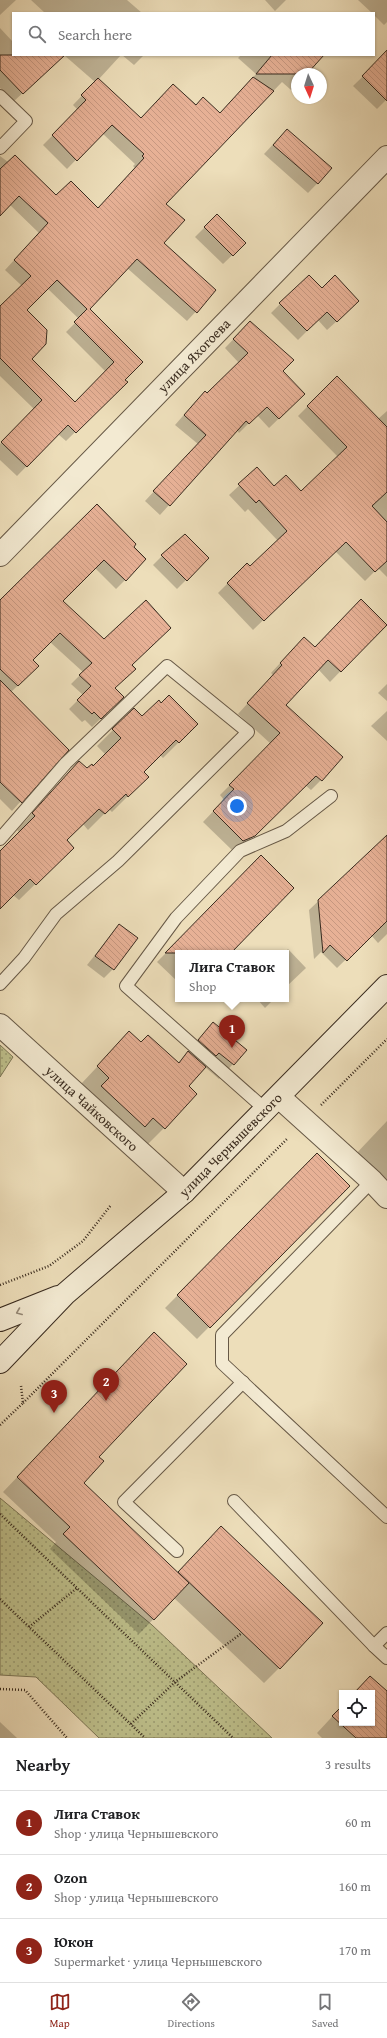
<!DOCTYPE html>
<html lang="en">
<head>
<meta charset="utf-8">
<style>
  body { margin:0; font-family:"Gentium Book Plus",serif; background:#f6f6f6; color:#202124 }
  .controls { position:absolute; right:12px; bottom:12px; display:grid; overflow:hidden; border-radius:0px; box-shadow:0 1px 3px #0004 }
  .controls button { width:36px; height:36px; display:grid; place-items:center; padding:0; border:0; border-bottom:1px solid #e0e0e0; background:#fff; color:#202124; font:20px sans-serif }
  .compass { position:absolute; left:291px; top:68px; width:36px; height:36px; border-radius:50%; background:#fff; box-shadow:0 1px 3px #0004; rotate:176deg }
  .you { position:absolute; left:237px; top:806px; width:14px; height:14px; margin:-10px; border:3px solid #fff; border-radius:50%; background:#1a73e8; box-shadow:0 0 0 6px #1a73e833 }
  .badge { display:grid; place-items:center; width:26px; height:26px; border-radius:50%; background:#8f2418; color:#fff; font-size:13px; font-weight:700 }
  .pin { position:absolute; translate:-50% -33px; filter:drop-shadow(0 1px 2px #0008) }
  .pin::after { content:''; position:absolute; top:21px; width:14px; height:12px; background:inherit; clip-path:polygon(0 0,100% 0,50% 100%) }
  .popup { position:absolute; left:175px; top:950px; width:114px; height:52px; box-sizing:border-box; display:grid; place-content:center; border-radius:0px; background:#fff; filter:drop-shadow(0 1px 3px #0005); font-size:13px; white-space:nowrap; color:#757577 }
  .popup b { font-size:15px; color:#202124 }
  .popup::after { content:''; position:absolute; left:50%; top:100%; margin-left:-8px; border:8px solid transparent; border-top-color:#fff }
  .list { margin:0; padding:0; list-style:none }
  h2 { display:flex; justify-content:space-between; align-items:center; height:52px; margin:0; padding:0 16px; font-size:17px }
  h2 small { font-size:13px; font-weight:400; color:#757577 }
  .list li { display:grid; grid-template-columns:26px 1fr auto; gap:12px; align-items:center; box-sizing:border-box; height:64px; padding:0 16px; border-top:1px solid #e0e0e0 }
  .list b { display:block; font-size:15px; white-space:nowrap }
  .list p { margin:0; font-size:13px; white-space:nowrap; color:#757577 }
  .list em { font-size:13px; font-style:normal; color:#757577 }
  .icon { flex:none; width:22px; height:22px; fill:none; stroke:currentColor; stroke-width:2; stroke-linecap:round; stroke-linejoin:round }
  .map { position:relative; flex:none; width:387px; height:1738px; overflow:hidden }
  .search { position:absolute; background:#fff; box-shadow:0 1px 3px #0004; left:12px; right:12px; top:12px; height:44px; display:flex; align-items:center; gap:10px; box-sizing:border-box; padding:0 14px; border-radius:0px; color:#757577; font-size:15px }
  .sheet { height:244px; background:#fff }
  nav { display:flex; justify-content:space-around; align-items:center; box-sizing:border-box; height:56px; border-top:1px solid #e0e0e0; background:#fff; font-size:11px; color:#757577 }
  nav a { display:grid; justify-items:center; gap:2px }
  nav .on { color:#8f2418 }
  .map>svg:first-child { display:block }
  .park { fill:url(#park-dots); stroke:#7c7656 }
  .shadow { fill:#0003; fill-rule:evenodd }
  .building { fill:url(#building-back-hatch); stroke:#392b1f; fill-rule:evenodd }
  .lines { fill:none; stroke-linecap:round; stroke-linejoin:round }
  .lane-casing { stroke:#665846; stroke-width:14 }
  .street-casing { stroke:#665846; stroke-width:24 }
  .secondary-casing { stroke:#392b1f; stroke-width:24 }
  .path { stroke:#392b1f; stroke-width:2.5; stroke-dasharray:1 2; stroke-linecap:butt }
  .lane { stroke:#f3ead2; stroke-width:12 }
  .street { stroke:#f3ead2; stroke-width:22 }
  .secondary { stroke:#f3ead2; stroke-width:22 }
  .oneway { stroke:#968a78 }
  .labels { text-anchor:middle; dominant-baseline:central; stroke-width:3; stroke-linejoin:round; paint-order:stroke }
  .street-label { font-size:14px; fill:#392b1f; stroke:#f3ead2 }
</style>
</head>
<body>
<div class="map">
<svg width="387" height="1738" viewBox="0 0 387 1738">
  <defs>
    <pattern id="park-dots" width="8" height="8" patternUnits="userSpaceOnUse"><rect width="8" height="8" fill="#bec08c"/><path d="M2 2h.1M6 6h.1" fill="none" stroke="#9b9c72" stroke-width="1.8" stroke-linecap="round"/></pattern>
    <pattern id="building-back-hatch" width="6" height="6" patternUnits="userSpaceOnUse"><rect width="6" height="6" fill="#e7b196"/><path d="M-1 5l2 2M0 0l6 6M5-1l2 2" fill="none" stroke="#c79881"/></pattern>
  </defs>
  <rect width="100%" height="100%" fill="#eddeba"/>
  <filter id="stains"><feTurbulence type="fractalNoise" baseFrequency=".005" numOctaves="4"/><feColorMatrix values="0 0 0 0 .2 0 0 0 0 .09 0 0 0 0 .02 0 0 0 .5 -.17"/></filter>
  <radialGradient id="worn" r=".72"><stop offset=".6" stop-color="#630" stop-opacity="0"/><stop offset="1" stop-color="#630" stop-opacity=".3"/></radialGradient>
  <g class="park">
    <polygon points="0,1045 13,1057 0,1077"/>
    <polygon points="0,1498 152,1625 272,1738 99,1738 36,1677 0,1675"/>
  </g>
  <g class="shadow">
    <polygon points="0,0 16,0 0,15"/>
    <polygon points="31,0 127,0 142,13 45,13"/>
    <polygon points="265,0 286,0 275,11"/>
    <polygon points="358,0 387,0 387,22 384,25 374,15 374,13 372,13"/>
    <path d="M 0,28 L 13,42 L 13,55 L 121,55 L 98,80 L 141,119 L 195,106 L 220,114 L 256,74 L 238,58 L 241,55 L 308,55 L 306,74 L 297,74 L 297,84 L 291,90 L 282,82 L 165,204 L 162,244 L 215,291 L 187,321 L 127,268 L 88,309 L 126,382 L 66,441 L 58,434 L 17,476 L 0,460 L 0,444 L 34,409 L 0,376 L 0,308 L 22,286 L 5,270 L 39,233 L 9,204 L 0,214 L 0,156 L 55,197 L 97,209 L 135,168 L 133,166 L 135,164 L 102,133 L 67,169 L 43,145 L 78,110 L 73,105 L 95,82 L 64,55 L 13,102 L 0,88 ZM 47,288 L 79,319 L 66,332 L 106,372 L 75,404 L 30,359 L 26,310 Z"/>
    <polygon points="387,53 387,99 377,109 353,86"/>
    <polygon points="122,55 144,55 134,65"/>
    <polygon points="278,139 331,169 308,193 264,154"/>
    <polygon points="217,215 245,243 223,264 195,237"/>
    <polygon points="322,289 349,310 327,330 318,320 298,340 271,313 280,304"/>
    <polygon points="250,322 282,371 295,403 269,428 257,415 239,433 237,430 160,515 145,501 198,444 175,425 196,401 207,394 239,363 225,348"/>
    <polygon points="337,377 378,419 387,411 387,577 378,568 365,581 335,551 253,630 218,593 247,564 250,567 278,541 248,509 245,512 229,495 257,469 274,487 301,493 338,457 298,416"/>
    <polygon points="132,547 125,580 116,589 95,568 62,601 131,665 114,688 123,697 92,727 85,720 82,722 69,709 83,695 71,684 83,672 50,642 32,660 29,675 11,692 67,750 12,811 0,799 0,602"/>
    <polygon points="162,556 208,558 177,589 153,565"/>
    <polygon points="361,600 386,624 330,682 318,669 284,705 321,780 311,790 305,785 244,846 233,851 203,822 224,800 220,795 271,744 238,714 273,675 271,673 294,648 314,648"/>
    <polygon points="387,684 387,701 378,693"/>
    <polygon points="161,704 197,724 163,758 160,755 142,772 147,777 112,812 109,809 88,830 83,824 66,841 72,848 19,900 13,895 0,908 0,852 19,832 17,830 79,762 87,770 93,767 106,755 97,746 134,709 142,718"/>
    <polygon points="387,711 387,741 371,726"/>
    <polygon points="387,836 387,934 378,943 371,935 337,968 321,952 314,959 309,910"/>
    <polygon points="261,857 229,953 178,953 178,982 157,962"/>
    <polygon points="119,925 113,969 104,978 87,965"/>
    <polygon points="288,949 306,968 286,987 286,953 284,953"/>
    <polygon points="257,999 274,999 265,1008"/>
    <polygon points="213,1023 233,1064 219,1079 205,1067 187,1086 164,1128 147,1145 81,1084 113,1050 141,1043 178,1063"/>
    <polygon points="387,1121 387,1201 353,1157"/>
    <polygon points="317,1155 349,1186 197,1339 165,1308"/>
    <polygon points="140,1348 98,1457 82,1483 177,1573 206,1543 279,1668 264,1683 174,1598 139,1634 50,1549 56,1542 3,1492"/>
    <polygon points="387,1692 387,1738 322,1738 317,1733 342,1706 342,1723 372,1723 372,1693 354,1693"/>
    <polygon points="0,1722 17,1738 0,1738"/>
  </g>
  <g class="building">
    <polygon points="387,50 387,101 362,76"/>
    <polygon points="0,55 65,55 23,94 0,70"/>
    <polygon points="272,55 324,55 307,74 256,74"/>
    <path d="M 253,77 L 274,91 L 166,204 L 185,220 L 164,243 L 216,290 L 197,313 L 137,259 L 90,309 L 143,362 L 125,380 L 128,382 L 76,433 L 68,425 L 27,467 L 1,442 L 42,400 L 0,358 L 0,306 L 31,276 L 14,260 L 48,223 L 19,196 L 0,216 L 0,169 L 15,155 L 56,195 L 71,181 L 98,208 L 144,158 L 142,156 L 144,154 L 112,125 L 77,161 L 52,135 L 86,100 L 81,95 L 98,78 L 141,118 L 173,84 L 196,105 L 203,97 L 220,113 ZM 57,280 L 87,309 L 74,322 L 114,362 L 75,402 L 32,359 L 46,344 L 47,330 L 27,310 Z"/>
    <polygon points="287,129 332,168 318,184 273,145"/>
    <polygon points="217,214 246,243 233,256 204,227"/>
    <polygon points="309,275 322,288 335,275 359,301 337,322 327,312 307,331 279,303"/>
    <polygon points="250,321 294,360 283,371 305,394 279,419 267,407 249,424 246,421 170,506 153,491 206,435 184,415 205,391 207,393 248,353 233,339"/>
    <polygon points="337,376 387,427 387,492 372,506 387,522 387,561 375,572 346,542 264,621 227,583 247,563 250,566 287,531 259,500 256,503 238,484 257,467 274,486 286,475 301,491 347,447 307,406"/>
    <polygon points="97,504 136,544 134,547 146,559 126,581 104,560 63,601 104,639 146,600 171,628 132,665 136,669 115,688 124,697 101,719 94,712 92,714 77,700 91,686 79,675 92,663 60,633 33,660 39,666 18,686 0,669 0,600"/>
    <polygon points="185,534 209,558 187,581 161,555"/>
    <polygon points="361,599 387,625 341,672 328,660 286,705 343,757 322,781 316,776 255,836 243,841 213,811 234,789 229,785 280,733 247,703 282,665 280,663 304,637 315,647"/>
    <polygon points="0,680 69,750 22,803 0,782"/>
    <polygon points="169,695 198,724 179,743 176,740 144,772 149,777 128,797 126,794 105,814 99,809 67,840 74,848 36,885 30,879 0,909 0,851 35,816 32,813 79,761 87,768 92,764 93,766 121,738 112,729 134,708 142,716 159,700 161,703"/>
    <polygon points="387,835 387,921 347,961 330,945 323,953 318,900"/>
    <polygon points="261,855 294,888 231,953 165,953"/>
    <polygon points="119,924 138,938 114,970 95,956"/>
    <polygon points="213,1022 247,1050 234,1065 219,1053 216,1056 198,1040"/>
    <polygon points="129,1031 141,1042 148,1035 179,1063 188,1051 206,1067 189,1086 197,1094 165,1129 153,1118 145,1127 101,1086 109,1078 97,1066"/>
    <polygon points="317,1153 350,1186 210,1328 177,1295"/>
    <polygon points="154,1332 187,1364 99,1457 104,1461 84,1483 189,1583 154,1620 63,1534 70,1527 17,1477"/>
    <polygon points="221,1526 323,1623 280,1669 178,1572"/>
    <polygon points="370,1676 387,1691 387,1738 356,1738 332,1716 342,1706 342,1723 372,1723 372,1693 354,1693"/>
  </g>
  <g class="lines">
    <defs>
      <g id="lane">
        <polyline points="0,96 26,121 0,148"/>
        <polyline points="0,839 66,763 167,666 248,732 118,861 56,914 24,958 0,984"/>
        <polyline points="266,1110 126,986 176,918 240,851 286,831 331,796"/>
        <polyline points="372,1181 222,1335 222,1363 387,1517"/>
        <polyline points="234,1501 374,1646 387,1633"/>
        <polyline points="177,1551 124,1502 243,1382"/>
        <polyline points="374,1646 387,1658"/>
      </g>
      <g id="street">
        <path id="s1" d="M 0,555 L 387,157"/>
        <path id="s2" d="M 0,1025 L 184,1192"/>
        <polyline points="279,1097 372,1181 387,1197"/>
      </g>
      <g id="secondary">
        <polyline points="0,1320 58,1297"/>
        <path id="s3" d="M 0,1362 L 65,1294 L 184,1192 L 387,986"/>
      </g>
    </defs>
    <use href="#lane" class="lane-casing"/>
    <use href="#street" class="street-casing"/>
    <use href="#secondary" class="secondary-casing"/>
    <g class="path">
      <polyline points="321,1105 387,1039"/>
      <polyline points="0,1285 49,1266 83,1241 111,1205"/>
      <polyline points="23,1403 288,1138"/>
      <polyline points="0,1425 23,1403 21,1386"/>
      <polyline points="0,1514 233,1738"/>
      <polyline points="0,1599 145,1738"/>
      <polyline points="29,1627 77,1588"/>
      <polyline points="0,1689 25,1690 67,1738"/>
      <polyline points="131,1724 175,1682 242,1633"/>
    </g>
    <use href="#lane" class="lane"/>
    <use href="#street" class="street"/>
    <use href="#secondary" class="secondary"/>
  </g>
  <defs><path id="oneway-chevron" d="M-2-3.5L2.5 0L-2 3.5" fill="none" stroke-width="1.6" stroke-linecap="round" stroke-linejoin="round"/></defs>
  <use class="oneway" href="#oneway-chevron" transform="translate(19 1312) rotate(158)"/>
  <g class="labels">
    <g class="street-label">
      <text stroke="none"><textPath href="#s1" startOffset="278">улица Яхогоева</textPath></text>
      <text stroke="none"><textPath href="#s2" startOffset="124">улица Чайковского</textPath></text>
      <text stroke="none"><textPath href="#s3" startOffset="317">улица Чернышевского</textPath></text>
    </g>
  </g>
  <rect width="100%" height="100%" filter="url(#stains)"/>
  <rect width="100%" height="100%" fill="url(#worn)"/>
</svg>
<div class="controls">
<button><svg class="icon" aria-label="locate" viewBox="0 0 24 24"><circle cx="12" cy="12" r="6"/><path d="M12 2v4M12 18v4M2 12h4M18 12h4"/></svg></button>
</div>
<svg class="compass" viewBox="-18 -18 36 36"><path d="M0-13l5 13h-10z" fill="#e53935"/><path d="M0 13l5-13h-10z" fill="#757577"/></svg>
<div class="you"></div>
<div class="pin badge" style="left:232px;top:1048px">1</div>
<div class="popup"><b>Лига Ставок</b>Shop</div>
<div class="pin badge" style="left:106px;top:1401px">2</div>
<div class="pin badge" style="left:54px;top:1413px">3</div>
<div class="search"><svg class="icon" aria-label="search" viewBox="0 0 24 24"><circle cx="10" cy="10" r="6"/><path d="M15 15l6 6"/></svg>Search here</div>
</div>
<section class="sheet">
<h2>Nearby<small>3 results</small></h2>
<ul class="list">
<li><span class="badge">1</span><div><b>Лига Ставок</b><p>Shop · улица Чернышевского</p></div><em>60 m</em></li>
<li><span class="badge">2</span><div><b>Ozon</b><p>Shop · улица Чернышевского</p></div><em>160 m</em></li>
<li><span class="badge">3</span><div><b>Юкон</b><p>Supermarket · улица Чернышевского</p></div><em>170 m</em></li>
</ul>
</section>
<nav>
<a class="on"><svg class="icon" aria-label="map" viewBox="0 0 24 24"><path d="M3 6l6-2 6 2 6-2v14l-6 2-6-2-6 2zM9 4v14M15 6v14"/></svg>Map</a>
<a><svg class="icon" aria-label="directions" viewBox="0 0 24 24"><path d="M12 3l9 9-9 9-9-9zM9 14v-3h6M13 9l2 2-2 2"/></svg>Directions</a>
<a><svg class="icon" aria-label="saved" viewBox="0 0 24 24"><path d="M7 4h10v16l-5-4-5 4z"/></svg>Saved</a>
</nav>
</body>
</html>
